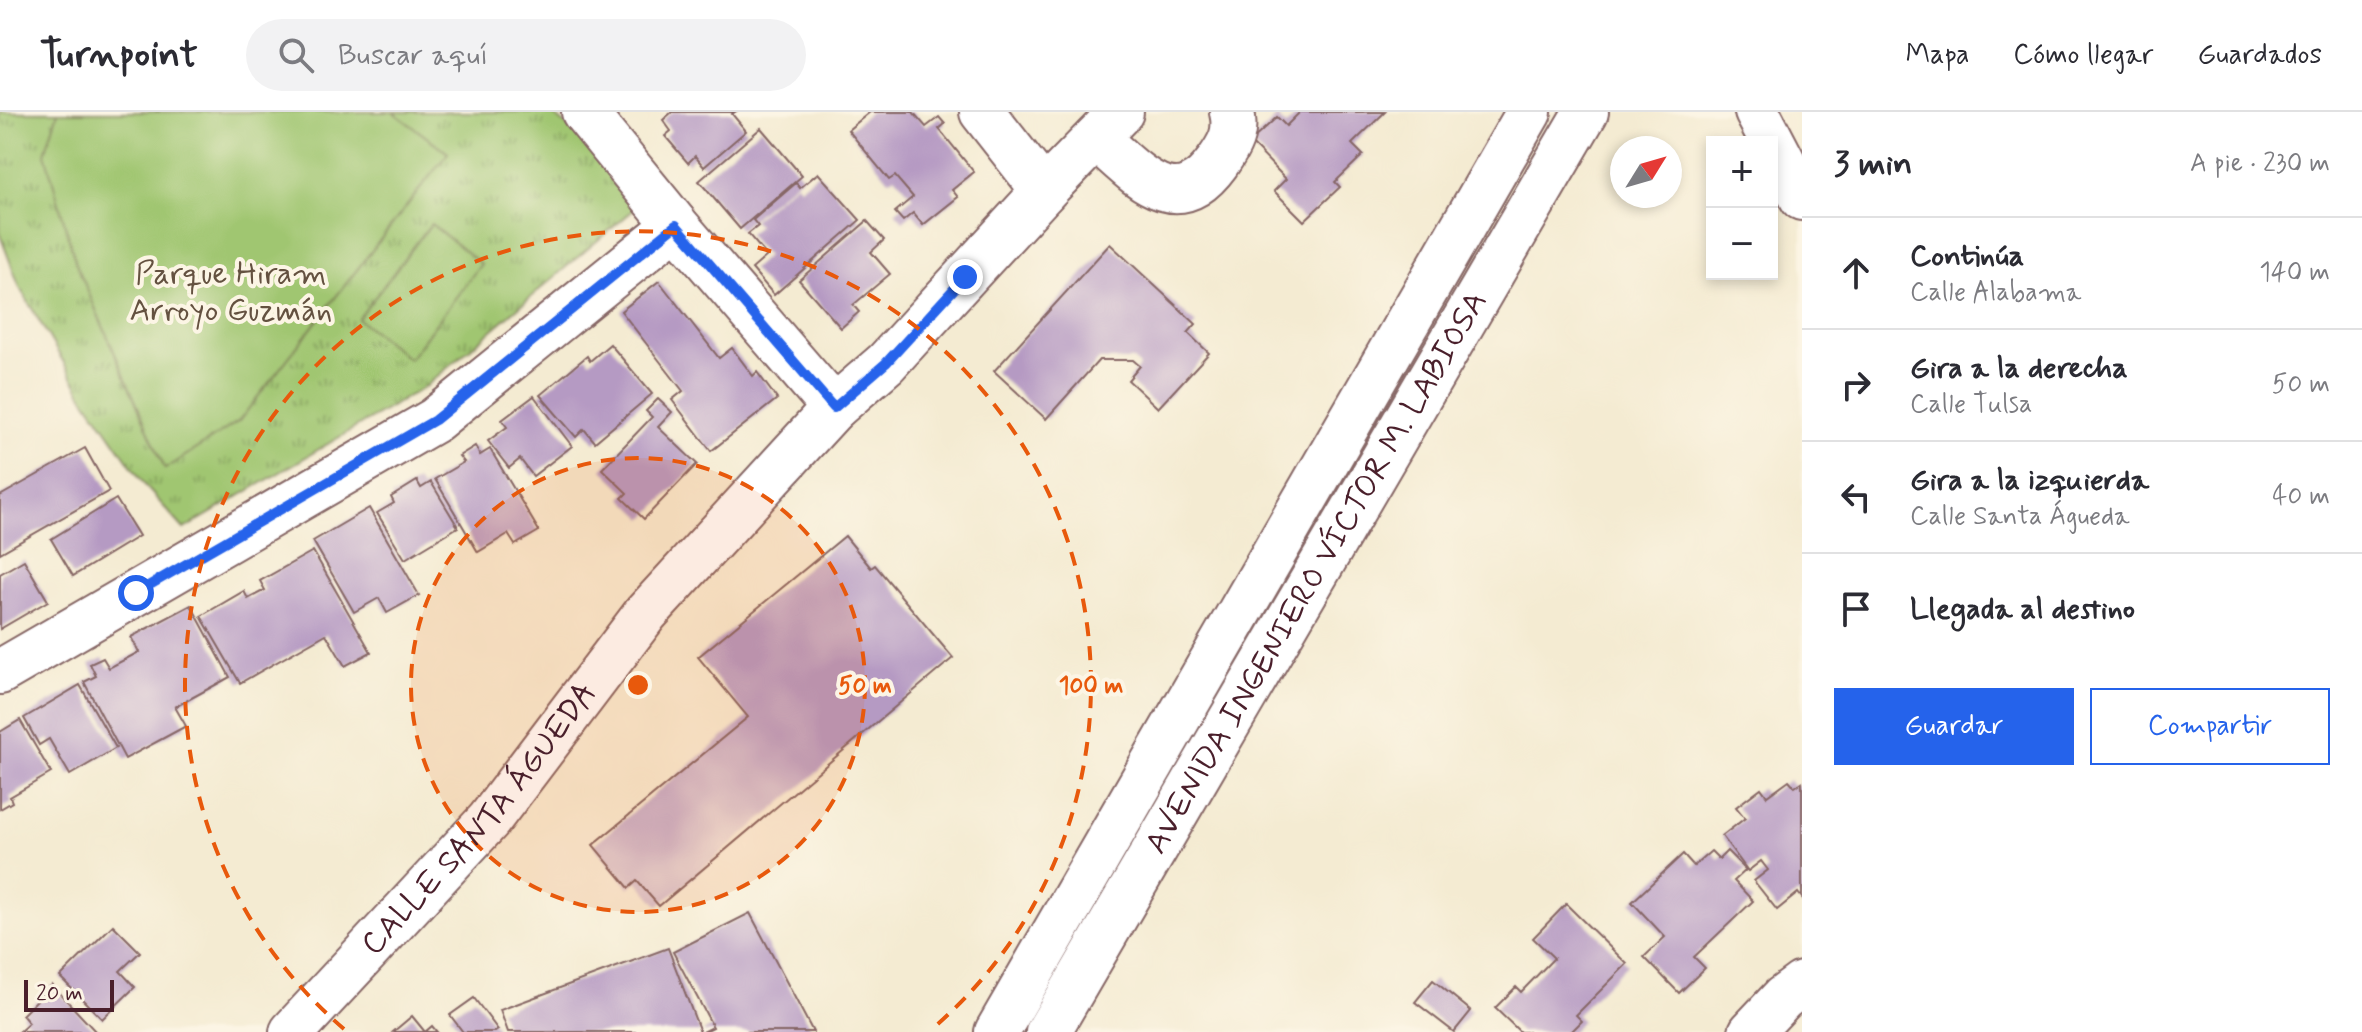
<!DOCTYPE html>
<html lang="es">
<head>
<meta charset="utf-8">
<style>
  body { margin:0; font-family:Mynerve,sans-serif; background:#f2f2f3; color:#2b2b33 }
  .controls { position:absolute; right:24px; top:24px; display:grid; overflow:hidden; border-radius:0px; box-shadow:0 4px 12px #0003 }
  .controls button { width:72px; height:72px; display:grid; place-items:center; padding:0; border:0; border-bottom:2px solid #e1e1e2; background:#fff; color:#2b2b33; font:40px sans-serif }
  .compass { position:absolute; left:1610px; top:24px; width:72px; height:72px; border-radius:50%; background:#fff; box-shadow:0 4px 12px #0003; rotate:53deg }
  .scale { position:absolute; left:24px; bottom:20px; width:90px; box-sizing:border-box; padding-left:8px; border:4px solid #4a1f2b; border-top:0; font-size:22px; line-height:28px; white-space:nowrap; color:#4a1f2b; -webkit-text-stroke:6px #fcf5e5; paint-order:stroke }
  .stop { position:absolute; width:24px; height:24px; margin:-18px; border:6px solid #2563eb; border-radius:50%; background:#fff }
  .stop.end { background:#2563eb; border-color:#fff; box-shadow:0 2px 8px #0008 }
  .list { margin:0; padding:0; list-style:none }
  h2 { display:flex; justify-content:space-between; align-items:center; height:104px; margin:0; padding:0 32px; font-size:34px }
  h2 small { font-size:26px; font-weight:400; color:#7c7c81 }
  .list li { display:grid; grid-template-columns:52px 1fr auto; gap:24px; align-items:center; box-sizing:border-box; height:112px; padding:0 32px; border-top:2px solid #e1e1e2 }
  .list b { display:block; font-size:30px; white-space:nowrap }
  .list p { margin:0; font-size:26px; white-space:nowrap; color:#7c7c81 }
  .list em { font-size:26px; font-style:normal; color:#7c7c81 }
  .actions { display:flex; gap:16px; padding:24px 32px }
  .actions a { flex:1; padding:18px 0; border:2px solid #2563eb; border-radius:0px; text-align:center; font-size:28px; color:#2563eb }
  .actions .main { background:#2563eb; color:#fff }
  .icon { flex:none; width:44px; height:44px; fill:none; stroke:currentColor; stroke-width:2; stroke-linecap:round; stroke-linejoin:round }
  .map { position:relative; flex:none; width:1802px; height:920px; overflow:hidden }
  header { display:flex; align-items:center; gap:48px; box-sizing:border-box; height:112px; padding:0 40px; background:#fff; border-bottom:2px solid #e1e1e2 }
  header strong { font-size:38px }
  nav { display:flex; gap:44px; margin-inline-start:auto; font-size:28px }
  .search { width:560px; height:72px; background:#f2f2f3; display:flex; align-items:center; gap:20px; box-sizing:border-box; padding:0 28px; border-radius:44px; color:#7c7c81; font-size:30px }
  main { display:flex }
  aside { flex:1; background:#fff }
  .map>svg:first-child { display:block }
  .park { fill:url(#park-tufts); stroke:#75724e; stroke-width:2 }
  .pitch { fill:#a0c671; stroke:#75724e; stroke-width:2 }
  .building { fill:#b59ac3 }
  .lines { fill:none; stroke-linecap:round; stroke-linejoin:round }
  .minor-casing { stroke:#866665; stroke-width:48 }
  .major-casing { stroke:#866665; stroke-width:48 }
  .minor { stroke:#fff; stroke-width:44 }
  .major { stroke:#fff; stroke-width:44 }
  .route { stroke:#2563eb; stroke-width:10 }
  .ring { fill:none; stroke:#e8590c; stroke-width:4; stroke-dasharray:14 10 }
  .labels { text-anchor:middle; dominant-baseline:central; stroke-width:8; stroke-linejoin:round; paint-order:stroke }
  .park-label { font-size:32px; fill:#645140; stroke:#fcf5e5 }
  .street-label { font-size:32px; fill:#4a1f2b; stroke:#fcf5e5 }
  .centre { fill:#e8590c; stroke:#fcf5e5; stroke-width:4 }
  .ring-label { font-size:24px; text-anchor:middle; font-weight:bold; fill:#e8590c; stroke:#fcf5e5; stroke-width:8; stroke-linejoin:round; paint-order:stroke }
</style>
</head>
<body>
<header>
<strong>Turnpoint</strong>
<div class="search"><svg class="icon" aria-label="search" viewBox="0 0 24 24"><circle cx="10" cy="10" r="6"/><path d="M15 15l6 6"/></svg>Buscar aquí</div>
<nav><a>Mapa</a><a>Cómo llegar</a><a>Guardados</a></nav>
</header>
<main>
<div class="map">
<svg width="1802" height="920" viewBox="0 0 1802 920">
  <defs>
    <pattern id="park-tufts" width="24" height="20" patternUnits="userSpaceOnUse" patternTransform="scale(2)"><rect width="24" height="20" fill="#a0c671"/><path d="M3 7l-1-3M5 7V3M7 7l1-3M15 17l-1-3M17 17v-4M19 17l1-3" fill="none" stroke="#84a05d"/></pattern>
  </defs>
  <rect width="100%" height="100%" fill="#fcf5e5"/>
  <filter id="ink" filterUnits="userSpaceOnUse"><feTurbulence type="fractalNoise" baseFrequency=".0125" numOctaves="2"/><feDisplacementMap in="SourceGraphic" scale="16" xChannelSelector="R" yChannelSelector="G"/><feConvolveMatrix kernelMatrix="1 2 1 2 8 2 1 2 1" color-interpolation-filters="sRGB"/></filter>
  <filter id="wash" filterUnits="userSpaceOnUse"><feTurbulence type="fractalNoise" baseFrequency=".006" numOctaves="4" result="noise"/><feDisplacementMap in="SourceGraphic" scale="32" xChannelSelector="R" yChannelSelector="G"/><feGaussianBlur stdDeviation="1.8" result="paint"/><feColorMatrix in="noise" values="0 0 0 0 0 0 0 0 0 0 0 0 0 0 0 0 0 1.4 0 .05"/><feComposite in="paint" operator="in"/></filter>
  <g filter="url(#wash)">
    <rect width="100%" height="100%" fill="#f4ebd2"/>
    <polygon class="park" points="0,0 550,0 588,30 638,94 426,274 184,417 146,375 84,285 20,176 0,123"/>
    <g class="pitch">
      <polygon points="58,0 393,0 448,41 239,309 165,357 76,152 45,41"/>
      <polygon points="431,112 481,152 409,247 358,207"/>
    </g>
    <g id="blocks">
      <g class="building">
        <polygon points="672,0 735,0 732,2 746,19 704,55 695,44 688,51 665,24 671,19 663,8"/>
        <polygon points="870,0 913,0 926,15 939,5 945,12 939,17 974,60 952,78 958,85 923,113 913,101 903,109 895,100 913,85 895,64 889,68 848,18"/>
        <polygon points="1300,0 1385,0 1352,32 1363,43 1335,70 1340,75 1304,109 1274,79 1286,67 1250,30 1277,5 1286,14"/>
        <polygon points="761,16 802,64 740,117 699,69"/>
        <polygon points="818,61 860,108 774,183 752,157 767,144 748,122 758,114 753,108 796,71 800,76"/>
        <polygon points="867,109 884,128 871,140 890,162 853,193 859,200 841,216 799,168"/>
        <polygon points="1110,132 1196,212 1188,221 1209,241 1158,296 1128,268 1140,254 1133,248 1099,248 1046,307 994,259"/>
        <polygon points="659,169 719,246 732,236 753,264 757,260 777,287 711,339 672,288 683,279 621,199"/>
        <polygon points="610,232 652,282 595,330 584,317 576,325 540,283 587,244 590,249"/>
        <polygon points="534,284 572,334 533,364 520,347 509,356 488,329 507,315 502,308"/>
        <polygon points="658,287 672,300 658,315 697,352 644,407 622,386 627,381 602,357 652,305 646,299"/>
        <polygon points="475,334 480,343 490,337 539,419 515,433 508,422 478,440 435,367 464,350 459,344"/>
        <polygon points="85,336 109,379 0,441 0,384"/>
        <polygon points="417,369 421,376 431,370 458,415 405,447 377,401 394,391 391,385"/>
        <polygon points="116,387 139,424 73,464 51,427"/>
        <polygon points="369,396 419,483 387,501 379,486 354,500 313,429"/>
        <polygon points="845,424 871,456 875,453 953,546 659,794 637,769 629,776 593,733 748,605 698,545"/>
        <polygon points="313,439 371,540 345,554 326,522 240,571 201,504 244,479 248,487 265,478 260,469"/>
        <polygon points="24,448 48,489 0,517 0,462"/>
        <polygon points="191,493 230,565 175,595 186,614 125,647 84,570 96,564 90,552 103,546 109,556 139,540 131,525"/>
        <polygon points="80,573 116,636 70,663 49,627 39,633 24,606"/>
        <polygon points="20,608 51,661 10,685 12,690 0,697 0,620"/>
        <polygon points="1789,668 1795,675 1802,670 1802,786 1798,781 1777,798 1754,769 1768,758 1761,749 1748,759 1722,724 1745,706 1736,695 1761,676 1767,684"/>
        <polygon points="1711,739 1719,747 1727,739 1746,758 1734,769 1753,789 1694,845 1705,856 1679,881 1644,845 1665,825 1632,790 1683,742 1694,754"/>
        <polygon points="1566,792 1627,852 1576,903 1582,909 1571,920 1520,920 1495,896 1516,875 1521,880 1554,846 1533,826"/>
        <polygon points="750,801 813,920 703,920 713,915 673,840"/>
        <polygon points="113,813 140,840 120,859 135,875 102,907 60,865"/>
        <polygon points="668,836 700,920 508,920 500,898"/>
        <polygon points="1433,868 1471,899 1454,920 1415,890"/>
        <polygon points="52,873 96,920 19,920 29,911 22,903"/>
        <polygon points="474,886 498,918 495,920 463,920 450,903"/>
        <polygon points="412,904 425,920 432,914 437,920 393,920"/>
      </g>
    </g>
  </g>
  <g filter="url(#ink)">
    <use href="#blocks" fill-opacity="0" stroke="#866665" stroke-width="2"/>
    <g class="lines">
      <defs>
        <g id="minor">
          <polyline points="584,0 676,113 834,296"/>
          <polyline points="982,0 1044,79"/>
          <polyline points="1757,0 1802,86"/>
          <path d="M 1096,26 C 1135,59 1174,110 1217,51 C 1229,34 1237,21 1232,0"/>
          <polyline points="0,560 435,308 676,113"/>
          <path id="s1" d="M 292,920 L 489,708 L 646,501 L 834,296 L 886,251 L 1044,79 L 1121,0"/>
          <polyline points="1751,920 1783,886 1802,872"/>
        </g>
        <g id="major">
          <polyline points="997,920 1529,0"/>
          <path id="s2" d="M 1048,920 L 1586,0"/>
        </g>
      </defs>
      <use href="#minor" class="minor-casing"/>
      <use href="#major" class="major-casing"/>
      <use href="#minor" class="minor"/>
      <use href="#major" class="major"/>
    </g>
  </g>
  <g class="lines" filter="url(#ink)">
    <polyline class="route" points="136,481 435,308 676,113 834,296 886,251 965,165"/>
  </g>
  <circle cx="638" cy="573" r="227" fill="#e8590c" fill-opacity=".12"/>
  <g class="ring">
    <circle cx="638" cy="573" r="227"/>
    <path d="M344 917A453 453 0 1 1 932 917"/>
  </g>
  <g class="labels">
    <g class="park-label">
      <text x="231" y="162">Parque Hiram<tspan x="231" dy="37">Arroyo Guzmán</tspan></text>
    </g>
    <g class="street-label">
      <text stroke="none"><textPath href="#s2" startOffset="532">AVENIDA INGENIERO VÍCTOR M. LABIOSA</textPath></text>
      <text stroke="none"><textPath href="#s1" startOffset="284">CALLE SANTA ÁGUEDA</textPath></text>
    </g>
  </g>
  <circle cx="638" cy="573" r="12" class="centre"/>
  <g class="ring-label">
    <text x="865" y="581">50 m</text>
    <text x="1091" y="581">100 m</text>
  </g>
</svg>
<div class="controls">
<button>+</button>
<button>−</button>
</div>
<svg class="compass" viewBox="-18 -18 36 36"><path d="M0-13l5 13h-10z" fill="#e53935"/><path d="M0 13l5-13h-10z" fill="#7c7c81"/></svg>
<div class="scale">20 m</div>
<div class="stop" style="left:136px;top:481px"></div>
<div class="stop end" style="left:965px;top:165px"></div>
</div>
<aside>
<h2>3 min<small>A pie · 230 m</small></h2>
<ul class="list">
<li><svg class="icon" aria-label="ahead" viewBox="0 0 24 24"><path d="M12 20V5M6 11l6-6 6 6"/></svg><div><b>Continúa</b><p>Calle Alabama</p></div><em>140 m</em></li>
<li><svg class="icon" aria-label="right" viewBox="0 0 24 24"><path d="M7 20v-9h11M14 6l5 5-5 5"/></svg><div><b>Gira a la derecha</b><p>Calle Tulsa</p></div><em>50 m</em></li>
<li><svg class="icon" aria-label="left" viewBox="0 0 24 24"><path d="M17 20v-9H6M10 6l-5 5 5 5"/></svg><div><b>Gira a la izquierda</b><p>Calle Santa Águeda</p></div><em>40 m</em></li>
<li><svg class="icon" aria-label="arrive" viewBox="0 0 24 24"><path d="M6 21V4h12l-3 4 3 4H6"/></svg><div><b>Llegada al destino</b></div></li>
</ul>
<div class="actions"><a class="main">Guardar</a><a>Compartir</a></div>
</aside>
</main>
</body>
</html>
